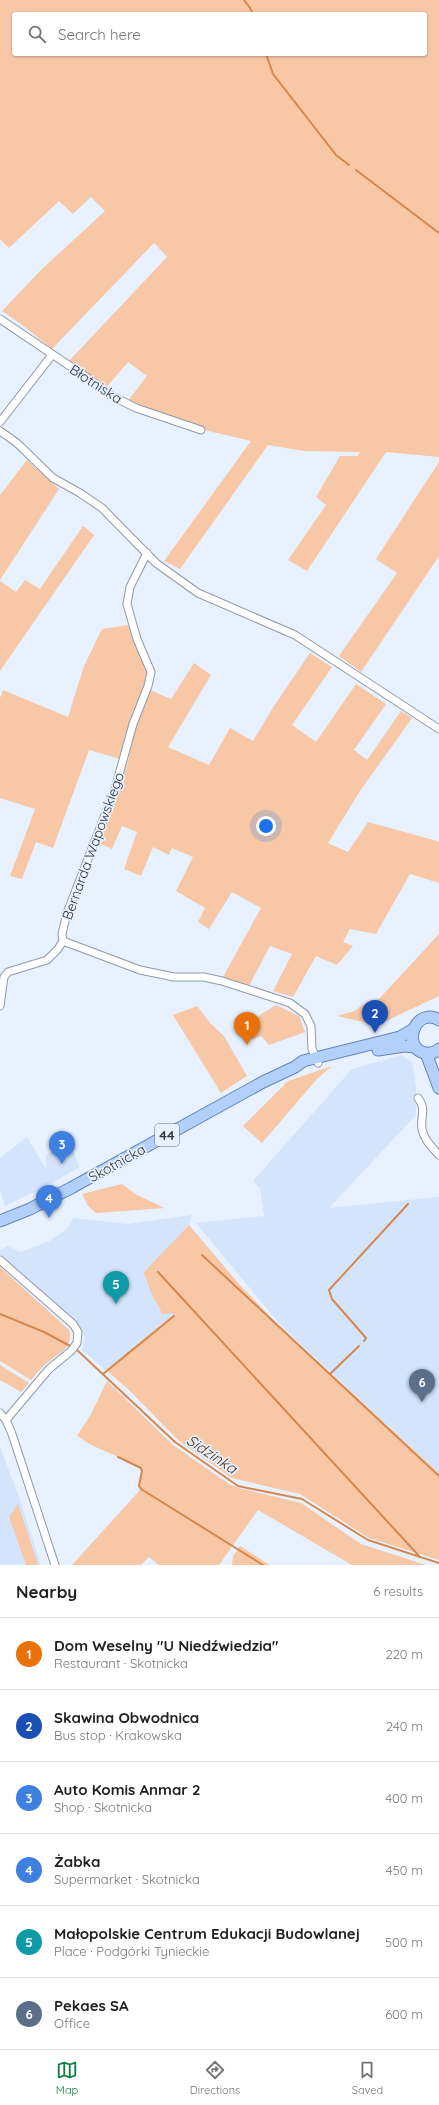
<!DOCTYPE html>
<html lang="en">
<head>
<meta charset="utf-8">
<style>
  body { margin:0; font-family:Quicksand,sans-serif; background:#f6f6f6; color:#202124 }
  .you { position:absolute; left:266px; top:826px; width:14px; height:14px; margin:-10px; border:3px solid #fff; border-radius:50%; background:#1a73e8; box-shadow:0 0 0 6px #1a73e833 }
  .badge { display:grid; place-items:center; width:26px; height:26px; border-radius:50%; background:#0b8043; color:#fff; font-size:13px; font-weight:700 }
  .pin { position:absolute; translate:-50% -33px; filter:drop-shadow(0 1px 2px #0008) }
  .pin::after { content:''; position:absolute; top:21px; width:14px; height:12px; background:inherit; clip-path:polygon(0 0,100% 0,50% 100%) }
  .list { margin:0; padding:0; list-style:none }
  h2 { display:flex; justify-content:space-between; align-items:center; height:52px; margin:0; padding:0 16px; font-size:17px }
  h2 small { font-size:13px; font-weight:400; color:#757577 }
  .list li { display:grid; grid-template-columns:26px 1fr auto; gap:12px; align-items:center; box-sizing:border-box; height:72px; padding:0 16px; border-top:1px solid #e0e0e0 }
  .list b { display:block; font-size:15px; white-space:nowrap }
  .list p { margin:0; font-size:13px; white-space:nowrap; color:#757577 }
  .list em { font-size:13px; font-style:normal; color:#757577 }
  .icon { flex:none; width:22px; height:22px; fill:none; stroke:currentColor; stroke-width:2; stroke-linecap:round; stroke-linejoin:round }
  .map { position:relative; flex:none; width:439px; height:1565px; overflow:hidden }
  .search { position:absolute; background:#fff; box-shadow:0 1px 3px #0004; left:12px; right:12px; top:12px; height:44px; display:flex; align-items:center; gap:10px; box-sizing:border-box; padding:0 14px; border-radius:4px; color:#757577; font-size:15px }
  .sheet { height:484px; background:#fff }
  nav { display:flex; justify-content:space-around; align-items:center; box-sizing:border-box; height:56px; border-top:1px solid #e0e0e0; background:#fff; font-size:11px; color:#757577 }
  nav a { display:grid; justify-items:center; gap:2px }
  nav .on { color:#0b8043 }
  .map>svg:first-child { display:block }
  .built { fill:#d4e4fd }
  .green { fill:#f7c7a6; fill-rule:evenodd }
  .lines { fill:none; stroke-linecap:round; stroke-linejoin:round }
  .stream { stroke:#d5884d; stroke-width:2 }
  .minor-casing { stroke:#8e99aa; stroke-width:9 }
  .primary-casing { stroke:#6485b6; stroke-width:13 }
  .minor { stroke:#fff; stroke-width:7 }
  .primary { stroke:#b2d0fa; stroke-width:11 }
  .labels { text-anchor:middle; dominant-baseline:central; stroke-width:3.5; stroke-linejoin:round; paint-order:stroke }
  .shield { fill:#e7f1ff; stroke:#686e77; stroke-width:1 }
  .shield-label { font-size:13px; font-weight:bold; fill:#31363d }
  .street-label { font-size:14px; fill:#31363d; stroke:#e7f1ff }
  .water-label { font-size:15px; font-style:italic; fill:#523119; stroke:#e7f1ff }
</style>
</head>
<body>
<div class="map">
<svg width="439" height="1565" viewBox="0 0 439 1565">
  <rect width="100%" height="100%" fill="#e7f1ff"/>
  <g class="built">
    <polygon points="402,1055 412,1062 416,1086 416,1115 329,1208 439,1197 439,1473 283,1328 196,1223 264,1216 260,1188 253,1181 352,1069"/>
    <polygon points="27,1137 46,1169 46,1155 70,1142 79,1167 47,1186 5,1206 0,1190 0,1158"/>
    <polygon points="192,1215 189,1225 143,1273 149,1282 152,1296 161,1308 175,1314 106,1370 82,1350 85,1337 78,1324 0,1255 0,1251 7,1246 21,1252 50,1241 67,1229 74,1218 128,1224"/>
    <polygon points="0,1447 19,1497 41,1565 0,1565"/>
  </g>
  <g class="green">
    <path d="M 0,0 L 439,0 L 439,457 L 386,452 L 307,571 L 288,560 L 326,505 L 316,497 L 340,456 L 358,456 L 360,452 L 304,451 L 268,445 L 180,569 L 164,561 L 251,441 L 200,429 L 127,402 L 147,376 L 128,362 L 105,389 L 69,361 L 167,257 L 154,243 L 52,349 L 21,324 L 2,311 L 41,270 L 105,211 L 91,197 L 73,214 L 59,201 L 9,248 L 0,239 ZM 14,14 L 425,14 L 425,54 L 14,54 Z"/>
    <polygon points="27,460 59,489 0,580 0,495"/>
    <polygon points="439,462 439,556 361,672 339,656 397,573 376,559"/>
    <polygon points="83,526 94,535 0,671 0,581 16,592 25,580 40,589"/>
    <polygon points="128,625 148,674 145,687 132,715 123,760 89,750 53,848 36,842 22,879 10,876 35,809 0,798 0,698 3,690 68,717 84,666 102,629"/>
    <polygon points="310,653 332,667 292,725 316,742 356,684 386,704 354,750 367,760 401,711 412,718 360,791 328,843 348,852 368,822 437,841 439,842 439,883 410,874 376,934 350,929 343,942 353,946 337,965 316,956 293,997 273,991 292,954 270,946 249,986 223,977 261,908 232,892 209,929 198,922 205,908 176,891 193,857 172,848 169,855 153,847 141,876 124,869 137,832 122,826 112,849 99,843 128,762 135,726 150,690 171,699 194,663 211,675 168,747 209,765 230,728 253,741 274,706"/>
    <polygon points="439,934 439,996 386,1021 368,1023 337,1016 354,1011 367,1002 379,999"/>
    <polygon points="276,1005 299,1016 305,1032 269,1045 261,1036 252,1040 244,1025"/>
    <polygon points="197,1006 211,1024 224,1036 247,1076 221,1093 173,1015"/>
    <polygon points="332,1066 317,1079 262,1143 243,1126 288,1081"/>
    <polygon points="122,1184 137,1195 165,1208 96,1213 88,1206 82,1194"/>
    <path d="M 189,1225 L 239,1284 L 274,1321 L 439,1473 L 439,1560 L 369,1538 L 300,1494 L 232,1478 L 178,1440 L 128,1389 L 106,1370 L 174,1314 L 172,1313 L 161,1314 C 161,1306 156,1303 153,1297 C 149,1289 148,1280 143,1273 Z"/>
    <polygon points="0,1267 70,1331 70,1340 65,1349 44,1365 31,1380 0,1361"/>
    <polygon points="0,1365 29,1383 21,1392 0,1380"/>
    <polygon points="107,1381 173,1445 229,1484 239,1488 301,1503 361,1544 426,1565 352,1565 258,1510 219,1565 159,1565 149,1557 141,1565 72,1565 141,1489 139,1486 142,1472 139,1466 91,1445 77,1436 91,1414"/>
    <polygon points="18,1504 38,1565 26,1565 9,1517"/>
    <polygon points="240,1546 270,1565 232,1565 233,1556"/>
  </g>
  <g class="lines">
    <g class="stream">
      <polyline points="244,0 250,8 253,14"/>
      <polyline points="266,54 273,74 336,155 349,165"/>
      <polyline points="356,170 439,233"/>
      <polyline points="202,1255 439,1476"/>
      <polyline points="158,1272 420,1557"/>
      <polyline points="0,1314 44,1332 72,1347"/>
      <polyline points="364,1341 366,1338 332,1299 329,1290 408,1204"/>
      <polyline points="76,1349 175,1442 238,1486 302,1499 368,1540 439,1563"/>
      <polyline points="103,1374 174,1316"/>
      <polyline points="330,1374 359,1346"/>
      <polyline points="118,1457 141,1468 142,1471 139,1486 141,1489 263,1565"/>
    </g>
    <defs>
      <g id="minor">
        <polyline points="0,319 89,379 108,394 136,408 201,430"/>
        <polyline points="0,422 52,355"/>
        <polyline points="0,431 17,443 53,478 80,493 102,508 156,563 198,593 295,635 439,729"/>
        <polyline points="147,553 130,587 127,604 137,639 151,672 148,686 133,724 115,789 67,913 62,934 63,941 140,970 174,977 204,977 222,981 290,1003 305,1014 311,1026 312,1049 318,1063"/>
        <polyline points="0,1006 4,977 8,972 47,960 58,949 63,941"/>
        <path d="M 418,1098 C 427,1109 420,1117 422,1129 C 424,1140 432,1147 439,1155"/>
        <polyline points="0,1260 73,1324 78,1332 77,1343 71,1351 49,1369 6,1420"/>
        <polyline points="0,1413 6,1420 12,1434 55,1565"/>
      </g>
      <g id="primary">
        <path d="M 439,1020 C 417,1006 400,1045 424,1053 C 430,1054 435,1053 439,1049"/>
        <polyline points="378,1050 404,1046 415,1047"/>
        <polyline points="426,1053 439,1088"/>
        <polyline points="0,1221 30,1209 71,1188 263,1082 295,1067 303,1061 400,1037 412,1030"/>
      </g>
    </defs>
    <use href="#minor" class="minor-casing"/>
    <use href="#primary" class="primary-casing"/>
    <use href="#minor" class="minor"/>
    <use href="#primary" class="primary"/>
  </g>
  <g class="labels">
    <rect class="shield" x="155" y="1124" width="24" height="22" rx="3"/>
    <g class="shield-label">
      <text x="167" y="1135">44</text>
    </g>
    <g class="street-label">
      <text transform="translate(96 384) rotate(33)">Błotniska</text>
      <text transform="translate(93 846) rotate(-70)">Bernarda Wapowskiego</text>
      <text transform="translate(117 1163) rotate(-29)">Skotnicka</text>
    </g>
    <g class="water-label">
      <text transform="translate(212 1454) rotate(34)">Sidzinka</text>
    </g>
  </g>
</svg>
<div class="you"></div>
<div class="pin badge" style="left:247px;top:1045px;background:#e8710a">1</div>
<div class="pin badge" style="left:375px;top:1033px;background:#1a4fb4">2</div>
<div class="pin badge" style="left:62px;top:1164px;background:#3f7fe0">3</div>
<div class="pin badge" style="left:49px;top:1218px;background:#3f7fe0">4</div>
<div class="pin badge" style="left:116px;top:1304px;background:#0f9aa8">5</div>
<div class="pin badge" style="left:422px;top:1402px;background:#5c6f8a">6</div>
<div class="search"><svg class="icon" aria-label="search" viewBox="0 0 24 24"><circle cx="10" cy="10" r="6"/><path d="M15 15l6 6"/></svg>Search here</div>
</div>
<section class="sheet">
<h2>Nearby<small>6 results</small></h2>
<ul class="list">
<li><span class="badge" style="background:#e8710a">1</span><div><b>Dom Weselny &quot;U Niedźwiedzia&quot;</b><p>Restaurant · Skotnicka</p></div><em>220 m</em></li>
<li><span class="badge" style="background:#1a4fb4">2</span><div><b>Skawina Obwodnica</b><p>Bus stop · Krakowska</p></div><em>240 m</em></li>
<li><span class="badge" style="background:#3f7fe0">3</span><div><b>Auto Komis Anmar 2</b><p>Shop · Skotnicka</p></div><em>400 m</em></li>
<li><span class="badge" style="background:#3f7fe0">4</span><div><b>Żabka</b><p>Supermarket · Skotnicka</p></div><em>450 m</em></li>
<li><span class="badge" style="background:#0f9aa8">5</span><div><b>Małopolskie Centrum Edukacji Budowlanej</b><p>Place · Podgórki Tynieckie</p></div><em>500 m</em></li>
<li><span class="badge" style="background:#5c6f8a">6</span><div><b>Pekaes SA</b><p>Office</p></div><em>600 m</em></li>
</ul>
</section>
<nav>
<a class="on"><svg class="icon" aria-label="map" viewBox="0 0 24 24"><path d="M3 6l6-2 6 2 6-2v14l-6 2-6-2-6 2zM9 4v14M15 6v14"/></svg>Map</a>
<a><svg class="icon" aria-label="directions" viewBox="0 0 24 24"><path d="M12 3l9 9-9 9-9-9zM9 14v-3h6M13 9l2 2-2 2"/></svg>Directions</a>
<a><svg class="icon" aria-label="saved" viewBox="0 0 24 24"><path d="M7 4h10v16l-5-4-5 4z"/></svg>Saved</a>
</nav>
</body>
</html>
